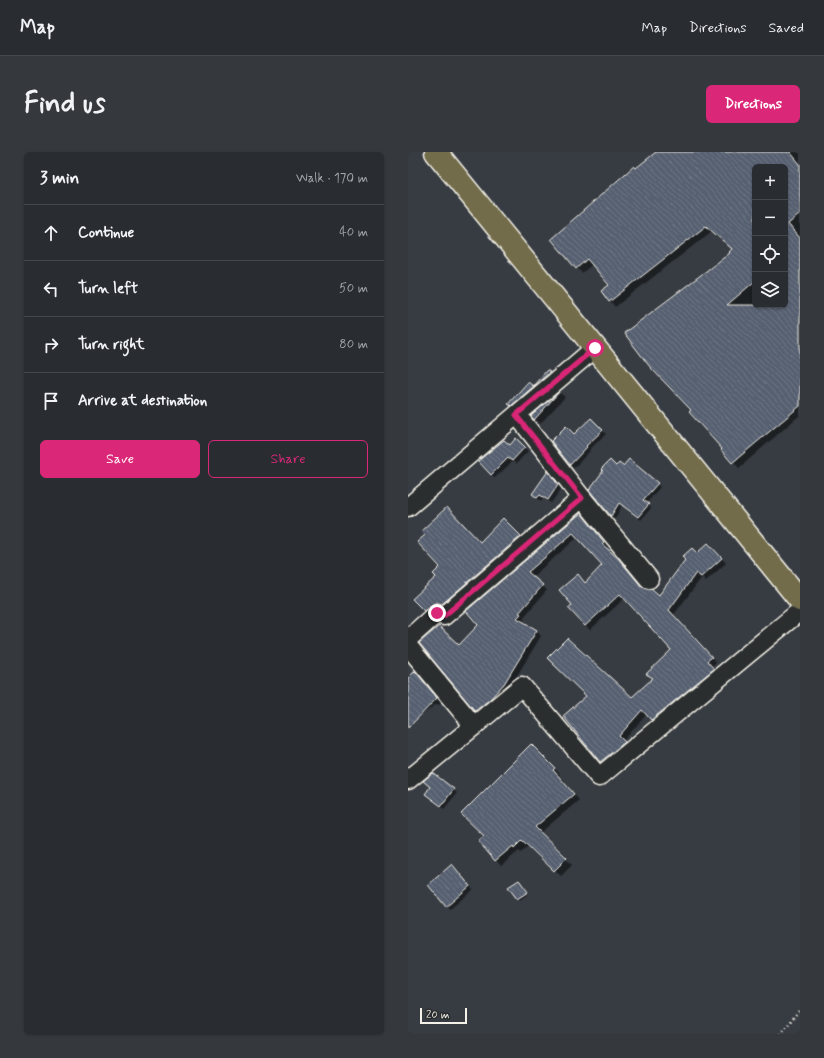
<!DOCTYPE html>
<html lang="en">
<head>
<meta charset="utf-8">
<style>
  body { margin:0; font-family:Mynerve,sans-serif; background:#35393e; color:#f1f3f6 }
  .controls { position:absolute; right:12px; top:12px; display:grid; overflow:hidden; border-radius:6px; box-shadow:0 1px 3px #0004 }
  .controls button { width:36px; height:36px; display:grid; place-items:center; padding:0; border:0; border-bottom:1px solid #45494d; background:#292d32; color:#f1f3f6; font:20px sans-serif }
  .scale { position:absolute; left:12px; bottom:10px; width:47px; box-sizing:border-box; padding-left:4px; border:2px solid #f4f1e8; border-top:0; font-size:11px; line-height:14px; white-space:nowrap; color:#f4f1e8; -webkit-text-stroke:3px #2a2d2e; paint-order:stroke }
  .stop { position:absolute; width:12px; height:12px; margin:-9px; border:3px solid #db2777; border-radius:50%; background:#fff }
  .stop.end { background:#db2777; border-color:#fff; box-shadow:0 1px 4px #0008 }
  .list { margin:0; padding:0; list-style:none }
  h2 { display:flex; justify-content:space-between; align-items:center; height:52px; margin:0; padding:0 16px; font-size:17px }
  h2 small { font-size:13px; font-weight:400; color:#a5a8ac }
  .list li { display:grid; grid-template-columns:26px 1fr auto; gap:12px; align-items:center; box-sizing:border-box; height:56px; padding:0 16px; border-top:1px solid #45494d }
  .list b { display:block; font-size:15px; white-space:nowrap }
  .list em { font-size:13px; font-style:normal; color:#a5a8ac }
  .actions { display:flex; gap:8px; padding:12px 16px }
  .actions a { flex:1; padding:9px 0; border:1px solid #db2777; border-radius:6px; text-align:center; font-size:14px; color:#db2777 }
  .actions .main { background:#db2777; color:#fff }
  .icon { flex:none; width:22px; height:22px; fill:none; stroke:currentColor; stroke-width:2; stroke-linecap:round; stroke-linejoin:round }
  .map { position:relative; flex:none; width:392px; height:882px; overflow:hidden; border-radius:6px }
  header { display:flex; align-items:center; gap:24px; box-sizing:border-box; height:56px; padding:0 20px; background:#292d32; border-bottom:1px solid #45494d }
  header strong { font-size:19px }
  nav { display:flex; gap:22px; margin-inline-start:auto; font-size:14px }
  .intro { display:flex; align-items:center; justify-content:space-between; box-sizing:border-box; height:96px; padding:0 24px }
  h1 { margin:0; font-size:28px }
  .button { padding:10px 18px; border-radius:6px; background:#db2777; color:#fff; font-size:14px; font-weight:700 }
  main { display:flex; gap:24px; padding:0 24px }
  aside { flex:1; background:#292d32; border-radius:6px; box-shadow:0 1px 3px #0004 }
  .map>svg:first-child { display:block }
  .shadow { fill:#0007; fill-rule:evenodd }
  .building { fill:url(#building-back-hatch); stroke:#f4f1e8; fill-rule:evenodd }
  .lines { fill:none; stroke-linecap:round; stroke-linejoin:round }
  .street-casing { stroke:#f4f1e8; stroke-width:21 }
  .primary-casing { stroke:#f4f1e8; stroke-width:25 }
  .path { stroke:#f4f1e8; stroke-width:2.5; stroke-dasharray:1 3; stroke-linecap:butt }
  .street { stroke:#2a2d2e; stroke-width:18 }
  .primary { stroke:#726c4b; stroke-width:22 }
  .route { stroke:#db2777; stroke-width:5 }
</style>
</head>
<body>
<header>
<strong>Map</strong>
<nav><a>Map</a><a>Directions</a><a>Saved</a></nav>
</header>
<div class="intro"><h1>Find us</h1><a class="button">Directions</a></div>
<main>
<aside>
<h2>3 min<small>Walk · 170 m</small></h2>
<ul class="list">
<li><svg class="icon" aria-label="ahead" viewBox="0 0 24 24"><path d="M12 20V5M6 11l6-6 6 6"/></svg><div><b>Continue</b></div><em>40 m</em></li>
<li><svg class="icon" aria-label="left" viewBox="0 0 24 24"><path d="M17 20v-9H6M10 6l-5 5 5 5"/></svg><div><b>Turn left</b></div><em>50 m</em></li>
<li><svg class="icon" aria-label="right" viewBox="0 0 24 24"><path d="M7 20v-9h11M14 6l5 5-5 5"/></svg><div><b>Turn right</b></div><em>80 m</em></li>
<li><svg class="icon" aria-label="arrive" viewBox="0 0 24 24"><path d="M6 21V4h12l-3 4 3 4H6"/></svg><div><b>Arrive at destination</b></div></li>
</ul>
<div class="actions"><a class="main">Save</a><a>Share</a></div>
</aside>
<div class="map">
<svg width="392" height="882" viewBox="0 0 392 882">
  <defs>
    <pattern id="building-back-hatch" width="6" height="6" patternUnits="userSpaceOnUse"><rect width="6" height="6" fill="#566071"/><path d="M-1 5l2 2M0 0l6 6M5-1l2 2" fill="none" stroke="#6f7785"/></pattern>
  </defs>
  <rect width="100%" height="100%" fill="#373c42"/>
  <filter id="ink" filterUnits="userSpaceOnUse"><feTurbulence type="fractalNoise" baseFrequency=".025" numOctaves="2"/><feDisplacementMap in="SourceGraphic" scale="8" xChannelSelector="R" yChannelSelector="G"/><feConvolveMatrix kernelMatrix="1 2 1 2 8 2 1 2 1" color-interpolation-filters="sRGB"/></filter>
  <g filter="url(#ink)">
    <g class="shadow">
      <path d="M 249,0 L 392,0 L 392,263 L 331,316 L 315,298 L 315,297 L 284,258 L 326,98 L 304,79 L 207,155 L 194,139 L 202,133 L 185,112 L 174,121 L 169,116 L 228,17 ZM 347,15 L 377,15 L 377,153 L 347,153 Z"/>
      <polygon points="139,219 146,226 109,258 102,251 125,235"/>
      <polygon points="152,241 157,245 132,272 125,264"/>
      <polygon points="183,267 198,282 181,298 182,299 166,316 162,313 166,284"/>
      <polygon points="108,288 120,299 108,312 105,309 87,326 71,310 102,295"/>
      <polygon points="208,315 215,316 249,332 252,335 238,352 243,356 233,368 214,353 207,367 182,338"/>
      <polygon points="143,324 153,337 143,351 136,346 133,349 129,345"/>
      <polygon points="177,367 200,395 198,397 234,436 251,445 289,402 300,392 318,411 298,429 294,425 265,464 308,510 303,515 310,522 249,572 239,562 215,589 221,595 198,614 157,564 224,546 246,527 240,522 264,499 217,446 182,478 177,473 165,453 174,428 178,432 195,413 170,385 124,425 139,438 115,466 117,467 114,470 129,479 133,484 101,537 73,563 13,491 51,494 72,473 59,459"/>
      <polygon points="95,368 118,390 22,464 16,458 73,391"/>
      <polygon points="11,524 33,551 31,553 29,552 0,572 0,527"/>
      <polygon points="123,594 152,622 150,624 171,648 132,681 164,713 153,724 121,693 113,701 111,699 93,714 88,708 77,685"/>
      <polygon points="23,635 45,638 49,641 36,657 18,642"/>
      <polygon points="47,717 65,738 42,757 39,754"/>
      <polygon points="112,731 120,742 112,748 102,735"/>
    </g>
    <g class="building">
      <path d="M 248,0 L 382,0 L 392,12 L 392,62 L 380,72 L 392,86 L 392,254 L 324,311 L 313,298 L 314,297 L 281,260 L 283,258 L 242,215 L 216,181 L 322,101 L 321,100 L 324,97 L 298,74 L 201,150 L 193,139 L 201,133 L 179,107 L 168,117 L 143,87 L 226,14 L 228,16 ZM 347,15 L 377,15 L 377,153 L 319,153 L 347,129 Z"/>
      <polygon points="139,218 142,220 103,254 100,252 120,230 125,234"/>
      <polygon points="152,239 126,268 123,264"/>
      <polygon points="183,266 195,278 178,294 179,295 162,313 143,289 158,274 166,282"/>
      <polygon points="108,286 117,295 104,309 100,306 83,323 70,309 96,288 102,293"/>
      <polygon points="221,307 250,331 235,348 241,352 230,365 211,351 203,364 181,338 195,319 193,317 202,308 208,314 211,311 215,314"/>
      <polygon points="140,319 150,333 140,348 132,343 129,346 124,342"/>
      <polygon points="39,355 72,390 95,366 113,384 34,452 27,451 16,459 4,447 28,425 25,422 32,415 9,390 17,383 13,379"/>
      <polygon points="173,361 196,390 194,392 210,406 233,434 238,437 244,437 251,443 277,408 274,405 284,396 289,401 300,391 314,406 293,425 288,421 261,458 304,505 299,509 306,517 243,568 234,558 211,584 217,590 192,610 155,564 178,544 139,506 159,486 224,545 245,526 238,522 263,498 212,442 177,474 160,456 164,453 151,438 170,422 177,431 194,413 165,381 120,420 135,433 111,461 113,462 109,466 129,478 96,532 82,547 67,559 11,491 31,474 51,493 70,473 58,459"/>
      <polygon points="7,519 29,546 0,576 0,526"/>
      <polygon points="123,592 147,616 145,618 166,642 127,675 159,706 146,719 114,688 106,696 105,694 87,709 70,689 76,684 53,662"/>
      <polygon points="25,621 46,637 33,654 17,642 22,635 15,629"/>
      <polygon points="44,712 62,734 38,755 20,733"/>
      <polygon points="111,728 120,740 109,747 100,735"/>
    </g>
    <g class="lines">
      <defs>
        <g id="street">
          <polyline points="109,263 174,346 241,427"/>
          <polyline points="0,355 187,196"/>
          <polyline points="0,487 29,461 36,464 174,346"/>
          <polyline points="0,494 66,574 114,534 191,625 392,459"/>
          <polyline points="0,628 66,574"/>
        </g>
        <polyline id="primary" points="28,0 392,448"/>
      </defs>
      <use href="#street" class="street-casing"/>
      <use href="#primary" class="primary-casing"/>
      <polyline class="path" points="373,882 392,857"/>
      <use href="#street" class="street"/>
      <use href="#primary" class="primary"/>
    </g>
  </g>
  <g class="lines" filter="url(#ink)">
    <polyline class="route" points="29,461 36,464 174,346 108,263 187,196"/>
  </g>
</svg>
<div class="controls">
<button>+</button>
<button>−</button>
<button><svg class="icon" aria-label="locate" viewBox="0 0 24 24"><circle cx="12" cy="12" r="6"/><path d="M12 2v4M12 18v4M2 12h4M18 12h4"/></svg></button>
<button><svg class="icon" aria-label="layers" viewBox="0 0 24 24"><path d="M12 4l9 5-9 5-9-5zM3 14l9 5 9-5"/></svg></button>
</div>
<div class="scale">20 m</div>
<div class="stop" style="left:187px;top:196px"></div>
<div class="stop end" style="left:29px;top:461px"></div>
</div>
</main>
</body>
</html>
